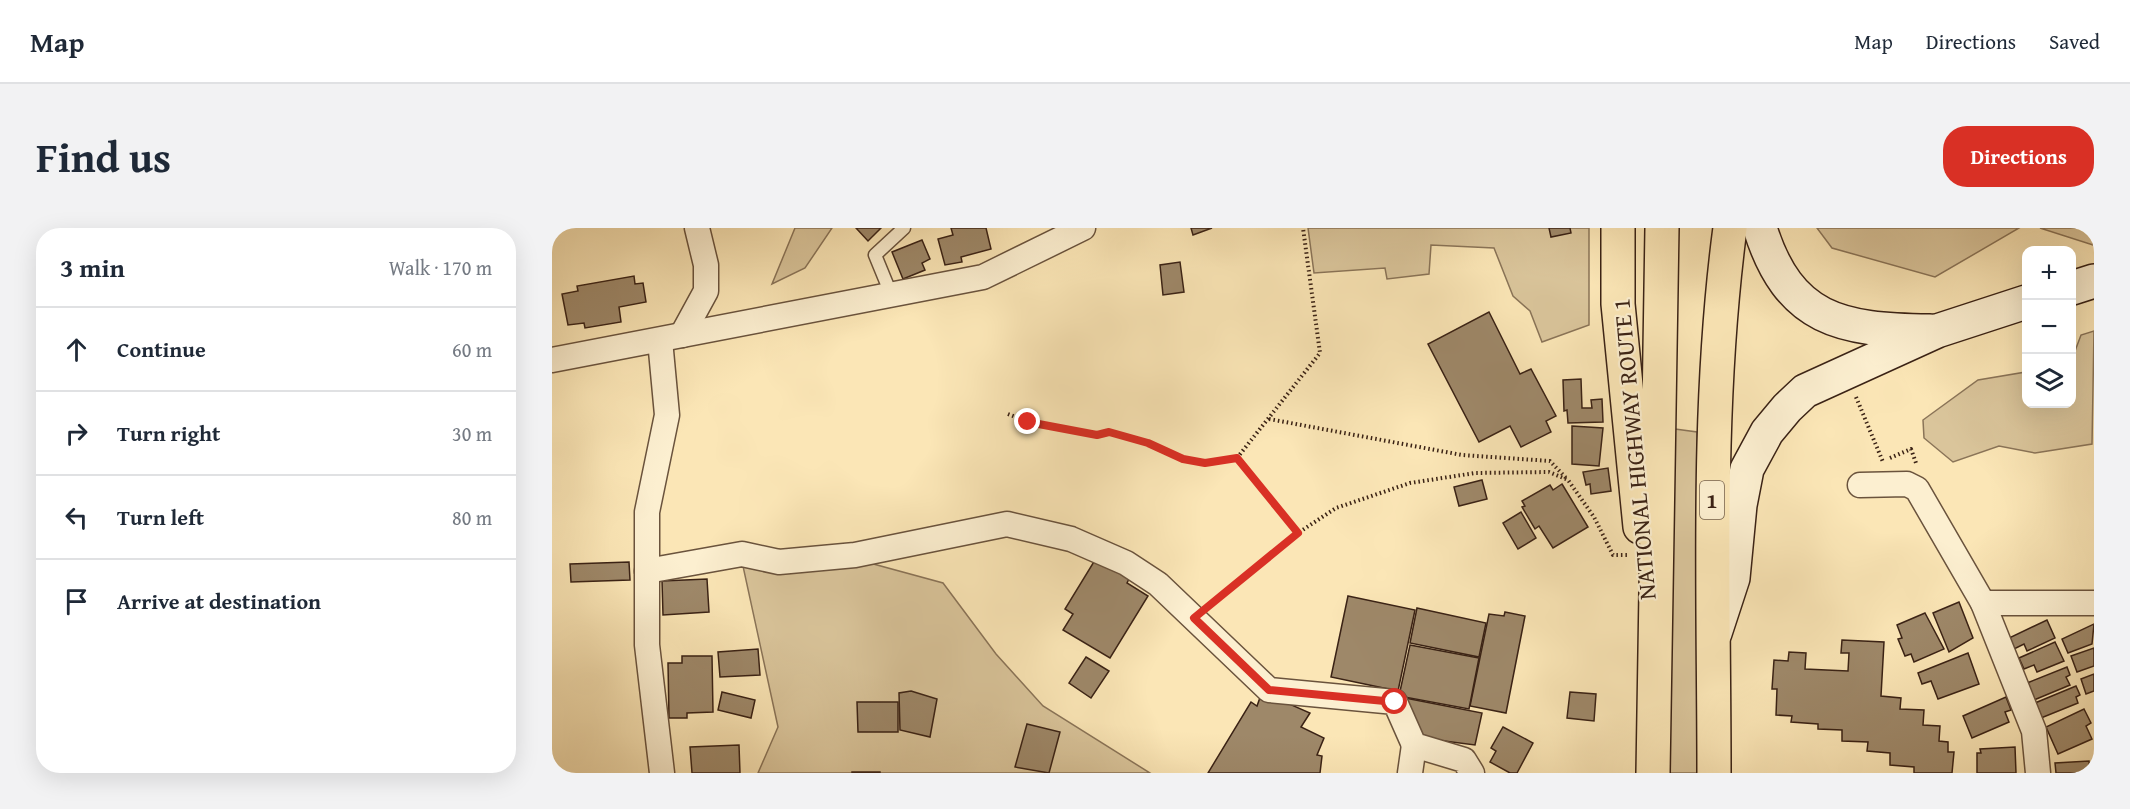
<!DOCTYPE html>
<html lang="en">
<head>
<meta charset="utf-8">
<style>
  body { margin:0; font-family:"Gentium Book Plus",serif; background:#f2f2f3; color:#1f2937 }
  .controls { position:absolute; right:18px; top:18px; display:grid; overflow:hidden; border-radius:12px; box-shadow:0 6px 24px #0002 }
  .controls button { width:54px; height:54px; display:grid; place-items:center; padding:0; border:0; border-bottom:2px solid #e0e1e3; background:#fff; color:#1f2937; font:30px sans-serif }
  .stop { position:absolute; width:18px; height:18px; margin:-14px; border:4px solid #d93025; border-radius:50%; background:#fff }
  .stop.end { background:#d93025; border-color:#fff; box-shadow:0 2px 6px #0008 }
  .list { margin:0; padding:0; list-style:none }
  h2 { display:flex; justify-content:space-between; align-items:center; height:78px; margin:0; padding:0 24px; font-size:26px }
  h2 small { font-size:20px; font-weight:400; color:#747a83 }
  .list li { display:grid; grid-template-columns:39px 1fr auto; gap:18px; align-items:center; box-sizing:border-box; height:84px; padding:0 24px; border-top:2px solid #e0e1e3 }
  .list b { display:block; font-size:22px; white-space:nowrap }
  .list em { font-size:20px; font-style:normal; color:#747a83 }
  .icon { flex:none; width:33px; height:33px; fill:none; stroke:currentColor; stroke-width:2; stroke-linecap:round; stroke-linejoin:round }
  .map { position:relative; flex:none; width:1542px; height:545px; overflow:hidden; border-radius:24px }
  header { display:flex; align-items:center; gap:36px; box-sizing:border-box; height:84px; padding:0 30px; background:#fff; border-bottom:2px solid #e0e1e3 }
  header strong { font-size:28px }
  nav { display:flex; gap:33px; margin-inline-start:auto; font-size:21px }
  .intro { display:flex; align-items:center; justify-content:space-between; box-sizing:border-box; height:144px; padding:0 36px }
  h1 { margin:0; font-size:42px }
  .button { padding:15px 27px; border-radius:24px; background:#d93025; color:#fff; font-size:21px; font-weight:700 }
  main { display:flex; gap:36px; padding:0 36px }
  aside { flex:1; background:#fff; border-radius:24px; box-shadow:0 6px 24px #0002 }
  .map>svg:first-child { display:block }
  .green { fill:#dac59b; stroke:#8a7458; stroke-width:1.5 }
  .building { fill:#9e8869; stroke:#3a2215; stroke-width:1.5 }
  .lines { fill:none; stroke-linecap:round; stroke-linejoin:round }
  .lane-casing { stroke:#6a533d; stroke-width:15 }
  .street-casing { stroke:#6a533d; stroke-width:27 }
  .secondary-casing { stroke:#3a2215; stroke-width:36 }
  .highway-casing { stroke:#3a2215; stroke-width:36 }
  .path { stroke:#3a2215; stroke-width:4; stroke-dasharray:1.5 3; stroke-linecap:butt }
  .lane { stroke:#fcefd0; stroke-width:12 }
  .street { stroke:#fcefd0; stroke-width:24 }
  .secondary { stroke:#fcefd0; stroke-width:33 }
  .highway { stroke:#fbe6b6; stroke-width:33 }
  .route { stroke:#d93025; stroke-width:8 }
  .labels { text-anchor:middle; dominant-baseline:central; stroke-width:4.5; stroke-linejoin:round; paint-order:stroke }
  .shield { fill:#fcefd0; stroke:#74604d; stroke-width:1.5 }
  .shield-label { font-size:22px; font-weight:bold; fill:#3a2215 }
  .street-label { font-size:24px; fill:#3a2215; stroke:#fcefd0 }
</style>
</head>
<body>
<header>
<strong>Map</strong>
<nav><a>Map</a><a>Directions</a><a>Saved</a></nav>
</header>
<div class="intro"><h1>Find us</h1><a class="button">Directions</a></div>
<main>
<aside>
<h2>3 min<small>Walk · 170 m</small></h2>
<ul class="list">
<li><svg class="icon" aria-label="ahead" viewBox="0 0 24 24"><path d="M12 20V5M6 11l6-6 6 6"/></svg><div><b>Continue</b></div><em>60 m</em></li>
<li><svg class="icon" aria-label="right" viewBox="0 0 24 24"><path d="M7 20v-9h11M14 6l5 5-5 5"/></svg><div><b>Turn right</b></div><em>30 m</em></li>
<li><svg class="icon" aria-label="left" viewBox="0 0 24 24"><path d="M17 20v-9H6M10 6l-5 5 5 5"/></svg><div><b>Turn left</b></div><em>80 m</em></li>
<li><svg class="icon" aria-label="arrive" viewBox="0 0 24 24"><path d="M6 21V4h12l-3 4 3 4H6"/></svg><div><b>Arrive at destination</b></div></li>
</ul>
</aside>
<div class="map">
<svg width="1542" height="545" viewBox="0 0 1542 545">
  <rect width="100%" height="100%" fill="#fbe6b6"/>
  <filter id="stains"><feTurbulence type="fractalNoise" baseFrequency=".00333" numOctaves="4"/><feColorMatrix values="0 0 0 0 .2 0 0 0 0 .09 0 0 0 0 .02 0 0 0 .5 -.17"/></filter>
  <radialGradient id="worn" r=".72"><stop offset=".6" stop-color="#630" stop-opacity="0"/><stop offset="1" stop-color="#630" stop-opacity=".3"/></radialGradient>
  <g class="green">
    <polygon points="243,0 280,0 253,40 220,56"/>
    <polygon points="756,0 1037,0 1037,97 990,114 978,83 961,68 942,20 879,17 877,46 835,51 833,40 762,45"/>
    <polygon points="1265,0 1467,0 1383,49 1280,20"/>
    <polygon points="1488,0 1542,0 1541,17"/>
    <polygon points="1542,103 1540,216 1483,225 1447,218 1401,234 1372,210 1371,192 1426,152 1474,144 1474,176 1520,176 1520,131 1529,107"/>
    <polygon points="1123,201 1145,204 1151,545 1116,545"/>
    <polygon points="292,328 391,355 444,426 491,478 598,545 206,545 226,499 189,329"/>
  </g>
  <g class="building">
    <polygon points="304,0 329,0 316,13"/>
    <polygon points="399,0 434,0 439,21 409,29 410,34 393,37 386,11 401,7"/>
    <polygon points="639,0 660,0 641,7"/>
    <polygon points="997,0 1018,0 1019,5 999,9"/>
    <polygon points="370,12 378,31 370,35 373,42 351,51 340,24"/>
    <polygon points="628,34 632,64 611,67 608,37"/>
    <polygon points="82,48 83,56 91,55 94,74 67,79 69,94 33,100 32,95 16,97 10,66 26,63 25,58"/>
    <polygon points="937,84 968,146 979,141 1004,188 994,193 999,204 969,219 958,198 927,214 876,116"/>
    <polygon points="1029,151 1030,180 1040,180 1039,172 1050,171 1051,194 1016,195 1015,182 1012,183 1011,152"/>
    <polygon points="1020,198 1051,200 1047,238 1020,236"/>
    <polygon points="1056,240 1059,263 1039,266 1038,256 1034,257 1031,244"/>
    <polygon points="930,252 935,271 907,278 902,259"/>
    <polygon points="1010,256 1036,299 1001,320 987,298 983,301 970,279 973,278 970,273 998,257 1001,262"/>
    <polygon points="969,284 984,310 966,321 951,295"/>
    <polygon points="543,332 578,349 575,355 596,368 558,430 511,402 521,386 513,381"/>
    <polygon points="77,334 78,352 19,354 18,336"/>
    <polygon points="155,351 157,384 111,387 110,353"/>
    <polygon points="796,368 863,382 846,463 779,449"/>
    <polygon points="1407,374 1421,410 1397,424 1381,385"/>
    <polygon points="865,380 934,395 927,429 858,415"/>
    <polygon points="953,384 973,388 954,485 918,478 937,386 952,388"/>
    <polygon points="1373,385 1392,421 1362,434 1359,426 1353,428 1346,411 1350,410 1345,397"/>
    <polygon points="1495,392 1503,410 1475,423 1472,416 1462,421 1457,410"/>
    <polygon points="1542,396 1540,416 1516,425 1510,411"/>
    <polygon points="1290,412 1332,414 1329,468 1349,470 1348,481 1372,482 1371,497 1388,498 1387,513 1396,514 1396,524 1402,524 1400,545 1362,545 1362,539 1338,537 1338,525 1315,523 1316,514 1290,513 1290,502 1266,501 1266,496 1239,494 1240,488 1224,487 1225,461 1220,461 1222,432 1236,433 1237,424 1254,425 1253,441 1296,443 1297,425 1289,425"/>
    <polygon points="1503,414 1512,433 1485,444 1482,437 1472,441 1467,430"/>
    <polygon points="858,417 927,430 917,481 847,468"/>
    <polygon points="1542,420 1542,438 1525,444 1519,428"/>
    <polygon points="206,421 208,447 168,449 166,424"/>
    <polygon points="1416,425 1427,456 1386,471 1379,453 1370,456 1366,445"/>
    <polygon points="130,428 160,428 161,484 135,485 135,490 117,490 116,435 130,435"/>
    <polygon points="534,429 557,443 539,470 517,455"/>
    <polygon points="1515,439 1518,447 1514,449 1518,457 1482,472 1475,455"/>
    <polygon points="1542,446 1542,463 1534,466 1529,451"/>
    <polygon points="1524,458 1528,467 1524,469 1526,475 1489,490 1483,475"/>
    <polygon points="359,463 385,471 378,509 348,502 347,465"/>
    <polygon points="170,464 203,472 199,490 166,482"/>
    <polygon points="710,464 758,485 749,499 772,510 765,527 770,528 768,545 656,545 699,474 705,478"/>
    <polygon points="1018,464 1044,466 1042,493 1015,490"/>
    <polygon points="848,469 930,485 923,517 869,510"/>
    <polygon points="1454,469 1459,482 1453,484 1457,494 1420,510 1411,488"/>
    <polygon points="305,474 346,474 346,504 306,504"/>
    <polygon points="1532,481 1539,495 1534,498 1540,511 1506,526 1494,499"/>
    <polygon points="475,496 508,504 497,545 463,539"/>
    <polygon points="951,499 981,515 965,545 958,545 938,534 944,523 939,520"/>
    <polygon points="187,517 188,545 140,545 138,519"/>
    <polygon points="1463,519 1464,545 1425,545 1425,525 1429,525 1428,521"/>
    <polygon points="1537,533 1538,545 1504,545 1503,535"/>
    <rect x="300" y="544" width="28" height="1"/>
  </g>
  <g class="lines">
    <defs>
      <polyline id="lane" points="339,66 323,27 352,0"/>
      <g id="street">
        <polyline points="130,107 154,63 154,37 145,0"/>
        <polyline points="108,112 115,187 95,284 95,417 110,545"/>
        <polyline points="0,132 431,49 531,0"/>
        <polyline points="1308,257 1355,256 1365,261 1431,375"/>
        <polyline points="95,343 190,326 227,334 303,327 455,296 519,311 574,335 606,356 717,462 843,474 862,517 912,532 920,545"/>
        <polyline points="858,545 862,517"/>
        <polyline points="1486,545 1482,503 1431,375 1542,375"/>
      </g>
      <g id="secondary">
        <path d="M 1208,0 C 1237,93 1289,102 1378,103"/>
        <polyline points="1520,60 1542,53"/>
        <polyline points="1163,405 1181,350 1188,277 1195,241 1215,204 1235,180 1253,163 1385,103 1474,74"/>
      </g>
      <g id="highway">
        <polyline points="1066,0 1066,76 1088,299"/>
        <polyline points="1101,545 1110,0"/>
        <path d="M 1162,545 C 1162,363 1154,181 1178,0"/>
      </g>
    </defs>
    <use href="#lane" class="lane-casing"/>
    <use href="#street" class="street-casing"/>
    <use href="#secondary" class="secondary-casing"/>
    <use href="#highway" class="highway-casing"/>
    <g class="path">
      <polyline points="1304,169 1331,234"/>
      <polyline points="456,186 476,194 545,207 557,204 596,215 631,231 653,235 685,230 746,305"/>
      <polyline points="717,191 910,227 998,233 1014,250"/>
      <polyline points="685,230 768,125 751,0"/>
      <polyline points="1338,230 1359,221 1364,235"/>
      <polyline points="660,375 746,305 784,280 858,255 923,245 997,244 1016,252 1042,289 1061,327 1075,327"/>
    </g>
    <use href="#lane" class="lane"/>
    <use href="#street" class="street"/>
    <use href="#secondary" class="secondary"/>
    <use href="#highway" class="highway"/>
  </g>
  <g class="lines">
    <polyline class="route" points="476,194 545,207 557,204 596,215 631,231 653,235 685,230 746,305 642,390 717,462 843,474"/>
  </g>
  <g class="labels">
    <rect class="shield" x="1148" y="253" width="24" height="38" rx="4.5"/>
    <g class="shield-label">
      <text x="1160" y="272">1</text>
    </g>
    <g class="street-label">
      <text transform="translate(1082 221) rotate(-95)">NATIONAL HIGHWAY ROUTE 1</text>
    </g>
  </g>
  <rect width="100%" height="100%" filter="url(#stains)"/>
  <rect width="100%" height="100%" fill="url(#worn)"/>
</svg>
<div class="controls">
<button>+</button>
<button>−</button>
<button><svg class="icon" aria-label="layers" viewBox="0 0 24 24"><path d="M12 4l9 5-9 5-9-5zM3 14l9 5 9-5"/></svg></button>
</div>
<div class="stop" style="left:843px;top:474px"></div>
<div class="stop end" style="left:476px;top:194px"></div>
</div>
</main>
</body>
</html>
